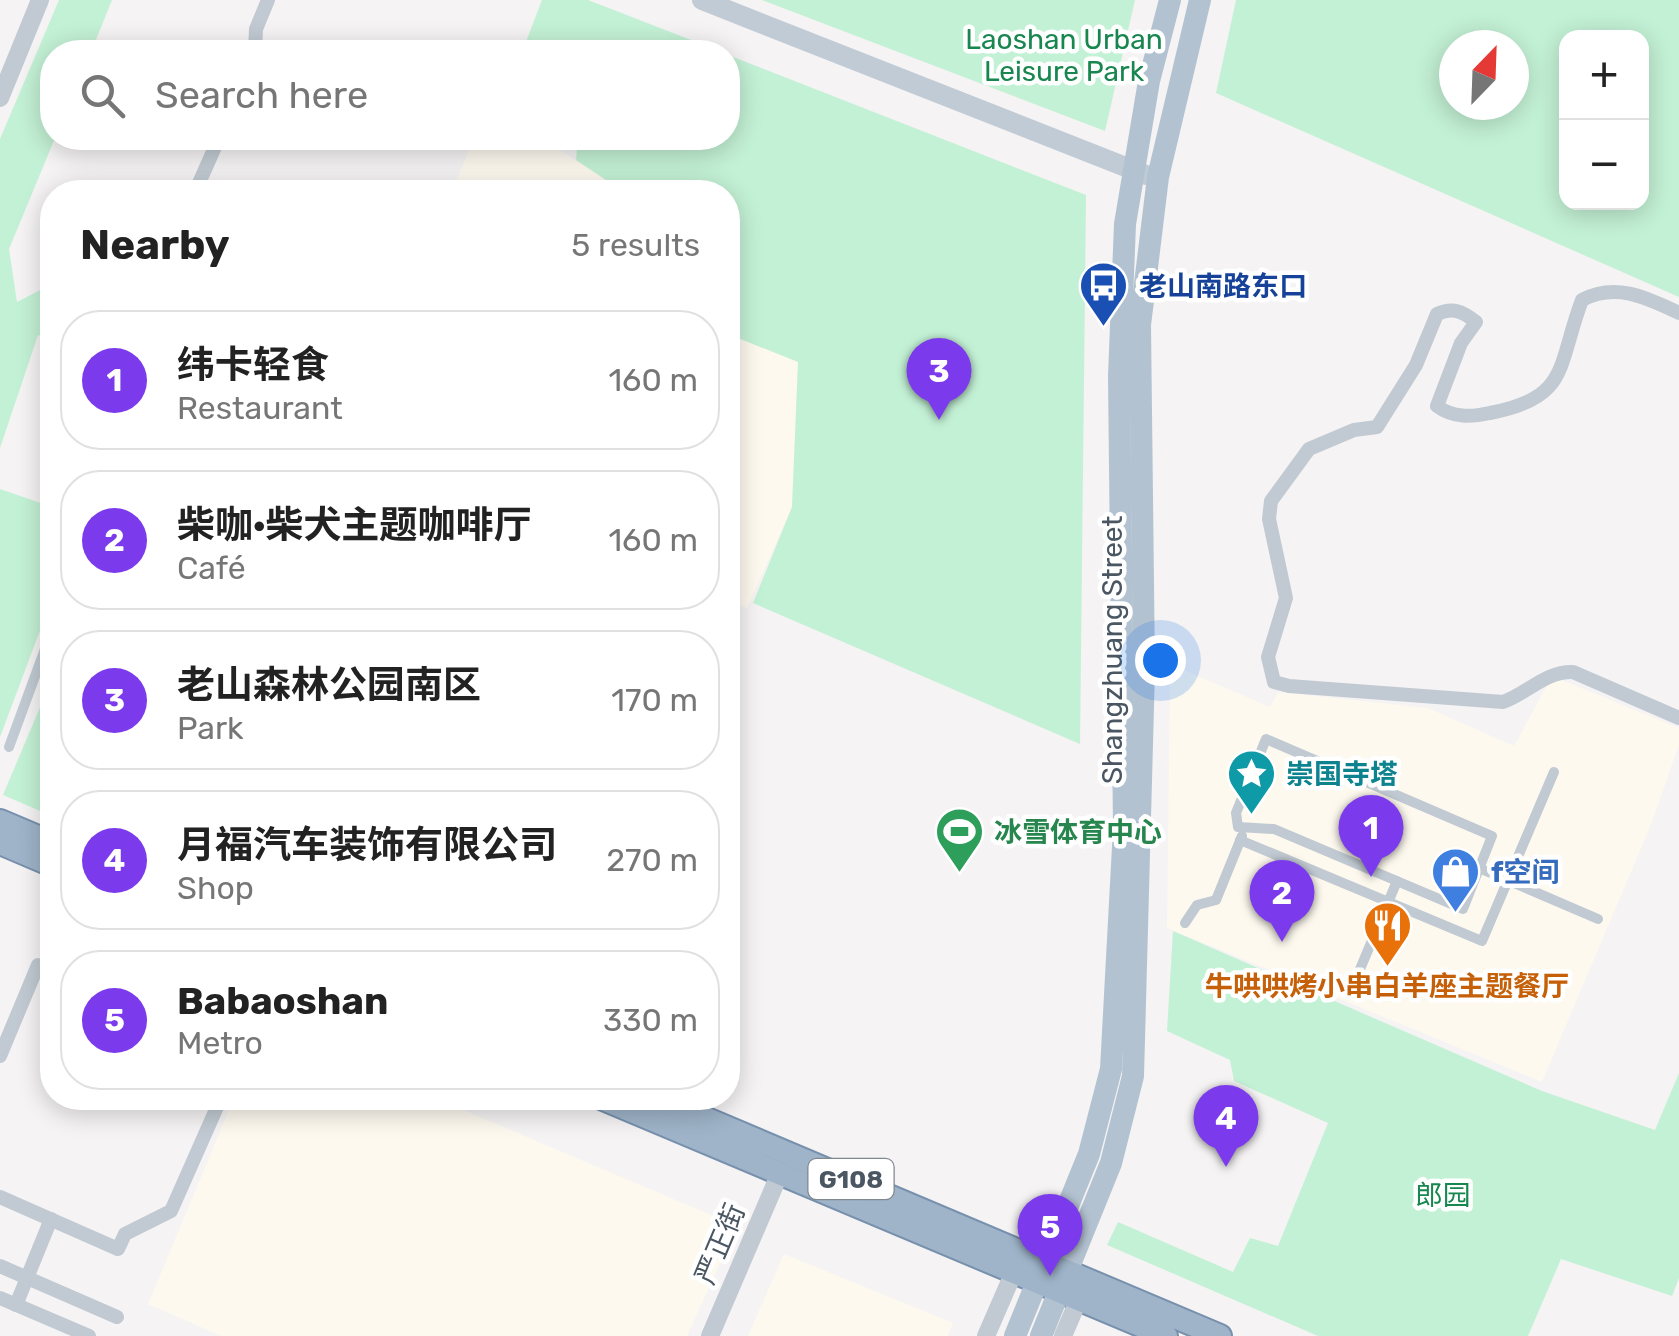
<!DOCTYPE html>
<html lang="en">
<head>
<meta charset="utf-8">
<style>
  body { margin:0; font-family:Rubik,"Noto Sans SC",sans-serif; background:#f6f6f6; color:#222 }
  .controls { position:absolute; right:30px; top:30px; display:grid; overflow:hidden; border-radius:20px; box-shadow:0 5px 25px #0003 }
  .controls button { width:90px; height:90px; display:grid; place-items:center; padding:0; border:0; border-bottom:2px solid #e0e0e0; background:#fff; color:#222; font:50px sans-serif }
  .compass { position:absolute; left:1439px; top:30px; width:90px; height:90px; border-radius:50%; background:#fff; box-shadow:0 5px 25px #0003; rotate:23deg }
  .you { position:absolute; left:1160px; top:660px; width:35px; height:35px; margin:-25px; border:8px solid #fff; border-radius:50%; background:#1a73e8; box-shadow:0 0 0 15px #1a73e833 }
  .badge { display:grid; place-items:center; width:65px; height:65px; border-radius:50%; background:#7c3aed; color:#fff; font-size:32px; font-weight:700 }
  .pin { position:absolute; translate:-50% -82px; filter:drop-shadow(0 2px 5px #0008) }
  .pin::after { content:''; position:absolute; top:52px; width:35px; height:30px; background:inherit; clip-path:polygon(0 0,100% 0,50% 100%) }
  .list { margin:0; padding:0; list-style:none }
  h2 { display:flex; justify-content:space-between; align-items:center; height:130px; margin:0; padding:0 40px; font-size:42px }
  h2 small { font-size:32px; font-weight:400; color:#767676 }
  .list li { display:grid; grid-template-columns:65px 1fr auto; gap:30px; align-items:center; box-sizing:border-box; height:140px; margin:0 20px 20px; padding:0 20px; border:2px solid #e0e0e0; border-radius:40px }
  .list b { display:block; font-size:38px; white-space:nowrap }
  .list p { margin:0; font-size:32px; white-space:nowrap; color:#767676 }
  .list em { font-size:32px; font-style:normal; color:#767676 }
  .icon { flex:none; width:55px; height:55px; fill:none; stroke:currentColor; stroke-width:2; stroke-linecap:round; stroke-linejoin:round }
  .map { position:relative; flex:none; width:1679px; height:1336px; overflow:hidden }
  .search { position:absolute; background:#fff; box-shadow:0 5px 25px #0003; left:40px; top:40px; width:700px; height:110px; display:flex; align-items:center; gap:25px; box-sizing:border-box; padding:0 35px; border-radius:40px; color:#767676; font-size:38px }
  .panel { position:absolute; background:#fff; box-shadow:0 5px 25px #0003; left:40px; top:180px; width:700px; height:930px; border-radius:40px }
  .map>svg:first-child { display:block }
  .commercial { fill:#fdf9ef }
  .green { fill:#c3f1d5; fill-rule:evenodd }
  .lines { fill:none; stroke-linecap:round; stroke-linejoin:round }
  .trunk-casing { stroke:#7690ad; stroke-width:26 }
  .pedestrian { stroke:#c1cad2; stroke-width:10 }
  .minor { stroke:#c1cad2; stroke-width:14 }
  .tertiary { stroke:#c1cad2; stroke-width:18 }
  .secondary { stroke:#c1cbd6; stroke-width:20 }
  .primary { stroke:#b3c2d1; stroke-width:22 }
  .trunk { stroke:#9fb4c9; stroke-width:22 }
  .labels { text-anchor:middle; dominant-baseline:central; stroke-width:9; stroke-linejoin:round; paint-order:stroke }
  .shield { fill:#fff; stroke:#808990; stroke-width:2.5 }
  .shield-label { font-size:25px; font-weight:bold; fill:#4a5661 }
  .park-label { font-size:28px; fill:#17864f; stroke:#fff }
  .transit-label { font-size:28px; font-weight:bold; fill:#164399; stroke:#fff; text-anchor:start }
  .street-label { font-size:28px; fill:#4a5661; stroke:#fff }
  .culture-label { font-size:28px; font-weight:bold; fill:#0d838f; stroke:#fff; text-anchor:start }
  .leisure-label { font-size:28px; font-weight:bold; fill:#27864d; stroke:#fff; text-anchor:start }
  .shop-label { font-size:28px; font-weight:bold; fill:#366cbe; stroke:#fff; text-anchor:start }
  .food-label { font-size:28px; font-weight:bold; fill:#c56008; stroke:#fff }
</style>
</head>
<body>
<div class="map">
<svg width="1679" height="1336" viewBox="0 0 1679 1336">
  <rect width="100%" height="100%" fill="#f5f3f3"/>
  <g class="commercial">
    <polygon points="474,138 541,138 624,192 452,192"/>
    <polygon points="728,334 798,362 792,507 747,608 728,600"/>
    <polygon points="1170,664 1270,707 1278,692 1428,708 1514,746 1552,676 1679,728 1679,745 1650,827 1542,1082 1167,928"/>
    <polygon points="234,1098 435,1098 737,1226 687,1336 221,1336 148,1304"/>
    <polygon points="784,1254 953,1323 948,1336 748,1336"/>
  </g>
  <g class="green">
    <polygon points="59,0 112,0 91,52 52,52 55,138 9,249 17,302 52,284 52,339 38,335 0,448 0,139"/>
    <polygon points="542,0 588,0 722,52 534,52 524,47"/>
    <polygon points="762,0 1135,0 1105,131"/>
    <path d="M 1236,0 L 1679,0 L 1679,297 L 1216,93 ZM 1566,38 L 1642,38 L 1642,202 L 1566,202 ZM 1454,45 L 1514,45 L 1514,105 L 1454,105 Z"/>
    <polygon points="728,55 1086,195 1080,744 753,603 792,507 798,362 728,334 728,192 624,192 576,160 578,138 728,138"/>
    <polygon points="0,489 52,507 48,609 0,737"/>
    <polygon points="52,679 52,816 3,795"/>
    <polygon points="1173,931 1542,1091 1655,1130 1679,1073 1679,1278 1672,1296 1561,1259 1528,1336 1318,1336 1107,1245 1118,1222 1233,1272 1250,1238 1278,1246 1328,1123 1234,1081 1230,1060 1167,1031"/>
  </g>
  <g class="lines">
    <defs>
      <g id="trunk">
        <polyline points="0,821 52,843"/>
        <polyline points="0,843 52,865"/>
        <polyline points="601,1098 1166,1336"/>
        <polyline points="657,1098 1220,1336"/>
      </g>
    </defs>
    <use href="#trunk" class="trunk-casing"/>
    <g class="pedestrian">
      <polygon points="1266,739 1492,836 1463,909 1274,829 1238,827 1236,813"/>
      <polyline points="9,747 52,630"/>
      <polyline points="1240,840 1482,941 1554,772"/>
      <polyline points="1479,868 1598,919"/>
      <polyline points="1185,923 1197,905 1216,900 1242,836"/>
      <polyline points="1350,993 1397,881"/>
    </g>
    <g class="minor">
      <polyline points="255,52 256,29 268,0"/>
      <polyline points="195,192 219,138"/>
      <path d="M 1679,313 C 1647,298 1616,282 1582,300 C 1557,366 1570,398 1490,413 C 1471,417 1453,418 1437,406 L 1461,343 L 1476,322 C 1462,311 1453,307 1437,314 L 1416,365 L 1377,427 L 1354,430 L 1309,449 L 1271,501 L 1269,519 L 1286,598 L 1268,657 L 1274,682 L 1289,686 L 1503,702 C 1528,693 1546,671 1573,672 L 1679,718"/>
      <polyline points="0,1056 38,965 52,971"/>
      <polyline points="0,1197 118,1249 125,1234 171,1211 221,1098"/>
      <polyline points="0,1266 117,1317"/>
      <polyline points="0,1298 89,1336"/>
      <polyline points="16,1305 51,1219"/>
    </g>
    <g class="tertiary">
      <polyline points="0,98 40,0"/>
      <polyline points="710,1336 780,1173"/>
      <polyline points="986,1336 1013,1274 1026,1269"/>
      <polyline points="1063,1336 1078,1301 1075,1291"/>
    </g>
    <polyline class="secondary" points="702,0 1146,175"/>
    <g class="primary">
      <polyline points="1015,1336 1089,1154 1111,1069 1124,828 1119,376 1125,224 1149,81 1170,0"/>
      <polyline points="1041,1336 1111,1163 1133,1076 1144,670 1140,325 1158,177 1200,0"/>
    </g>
    <use href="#trunk" class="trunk"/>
  </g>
  <defs>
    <symbol id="bus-pin" viewBox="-11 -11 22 30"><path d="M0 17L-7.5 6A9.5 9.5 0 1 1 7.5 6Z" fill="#1a4fb4" stroke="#fff"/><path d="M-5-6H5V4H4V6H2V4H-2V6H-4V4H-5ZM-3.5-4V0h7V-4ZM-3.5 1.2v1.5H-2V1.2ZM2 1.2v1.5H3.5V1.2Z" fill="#fff"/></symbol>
    <symbol id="sight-pin" viewBox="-11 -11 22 30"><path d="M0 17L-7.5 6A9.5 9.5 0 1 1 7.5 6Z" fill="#0f9aa8" stroke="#fff"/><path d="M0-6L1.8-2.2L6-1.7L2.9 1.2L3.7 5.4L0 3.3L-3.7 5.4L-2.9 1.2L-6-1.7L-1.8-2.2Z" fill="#fff"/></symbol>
    <symbol id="stadium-pin" viewBox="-11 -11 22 30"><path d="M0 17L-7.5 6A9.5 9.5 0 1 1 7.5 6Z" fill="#2e9e5b" stroke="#fff"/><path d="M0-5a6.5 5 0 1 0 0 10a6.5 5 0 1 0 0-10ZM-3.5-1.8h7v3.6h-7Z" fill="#fff"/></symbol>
    <symbol id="shop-pin" viewBox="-11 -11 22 30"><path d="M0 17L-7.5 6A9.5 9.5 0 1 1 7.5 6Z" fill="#3f7fe0" stroke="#fff"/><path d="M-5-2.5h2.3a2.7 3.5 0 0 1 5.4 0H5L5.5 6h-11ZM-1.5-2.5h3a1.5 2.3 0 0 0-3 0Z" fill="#fff"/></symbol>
    <symbol id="restaurant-pin" viewBox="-11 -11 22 30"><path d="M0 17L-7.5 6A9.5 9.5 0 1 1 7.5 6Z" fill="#e8710a" stroke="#fff"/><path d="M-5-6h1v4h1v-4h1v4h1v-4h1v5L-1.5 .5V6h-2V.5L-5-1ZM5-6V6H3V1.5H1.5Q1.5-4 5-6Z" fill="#fff"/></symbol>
  </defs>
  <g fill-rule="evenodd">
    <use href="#bus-pin" x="1076" y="258" width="55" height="75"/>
    <use href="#sight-pin" x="1224" y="746" width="55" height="75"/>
    <use href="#stadium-pin" x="932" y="804" width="55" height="75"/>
    <use href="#shop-pin" x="1428" y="844" width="55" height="75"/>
    <use href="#restaurant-pin" x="1360" y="898" width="55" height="75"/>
  </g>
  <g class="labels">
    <rect class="shield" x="808.5" y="1159" width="85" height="40" rx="8"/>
    <g class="shield-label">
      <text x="851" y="1179">G108</text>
    </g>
    <g class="park-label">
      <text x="1064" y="39">Laoshan Urban<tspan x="1064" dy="32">Leisure Park</tspan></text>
      <text x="1443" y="1195">郎园</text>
    </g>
    <g class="transit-label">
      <text x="1139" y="286">老山南路东口</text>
    </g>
    <g class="street-label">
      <text transform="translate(1112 650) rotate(-90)">Shangzhuang Street</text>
      <text transform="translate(720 1244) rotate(-67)">严正街</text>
    </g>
    <g class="culture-label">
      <text x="1286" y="774">崇国寺塔</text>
    </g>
    <g class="leisure-label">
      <text x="994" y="832">冰雪体育中心</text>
    </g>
    <g class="shop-label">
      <text x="1491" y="872">f空间</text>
    </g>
    <g class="food-label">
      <text x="1387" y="986">牛哄哄烤小串白羊座主题餐厅</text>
    </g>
  </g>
</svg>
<div class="controls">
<button>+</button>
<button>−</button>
</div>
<svg class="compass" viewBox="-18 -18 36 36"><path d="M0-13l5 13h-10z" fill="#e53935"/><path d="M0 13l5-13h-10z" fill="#767676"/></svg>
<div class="you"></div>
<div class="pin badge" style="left:1371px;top:877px">1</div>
<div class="pin badge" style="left:1282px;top:942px">2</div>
<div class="pin badge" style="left:939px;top:420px">3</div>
<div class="pin badge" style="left:1226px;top:1167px">4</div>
<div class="pin badge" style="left:1050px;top:1276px">5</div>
<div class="search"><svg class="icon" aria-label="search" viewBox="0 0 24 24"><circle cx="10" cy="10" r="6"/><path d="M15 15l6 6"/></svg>Search here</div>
<section class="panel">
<h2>Nearby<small>5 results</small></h2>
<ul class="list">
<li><span class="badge">1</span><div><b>纬卡轻食</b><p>Restaurant</p></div><em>160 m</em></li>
<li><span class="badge">2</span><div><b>柴咖·柴犬主题咖啡厅</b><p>Café</p></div><em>160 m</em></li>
<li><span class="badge">3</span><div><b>老山森林公园南区</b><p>Park</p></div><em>170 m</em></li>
<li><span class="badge">4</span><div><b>月福汽车装饰有限公司</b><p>Shop</p></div><em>270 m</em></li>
<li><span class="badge">5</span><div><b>Babaoshan</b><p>Metro</p></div><em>330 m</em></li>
</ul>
</section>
</div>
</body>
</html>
